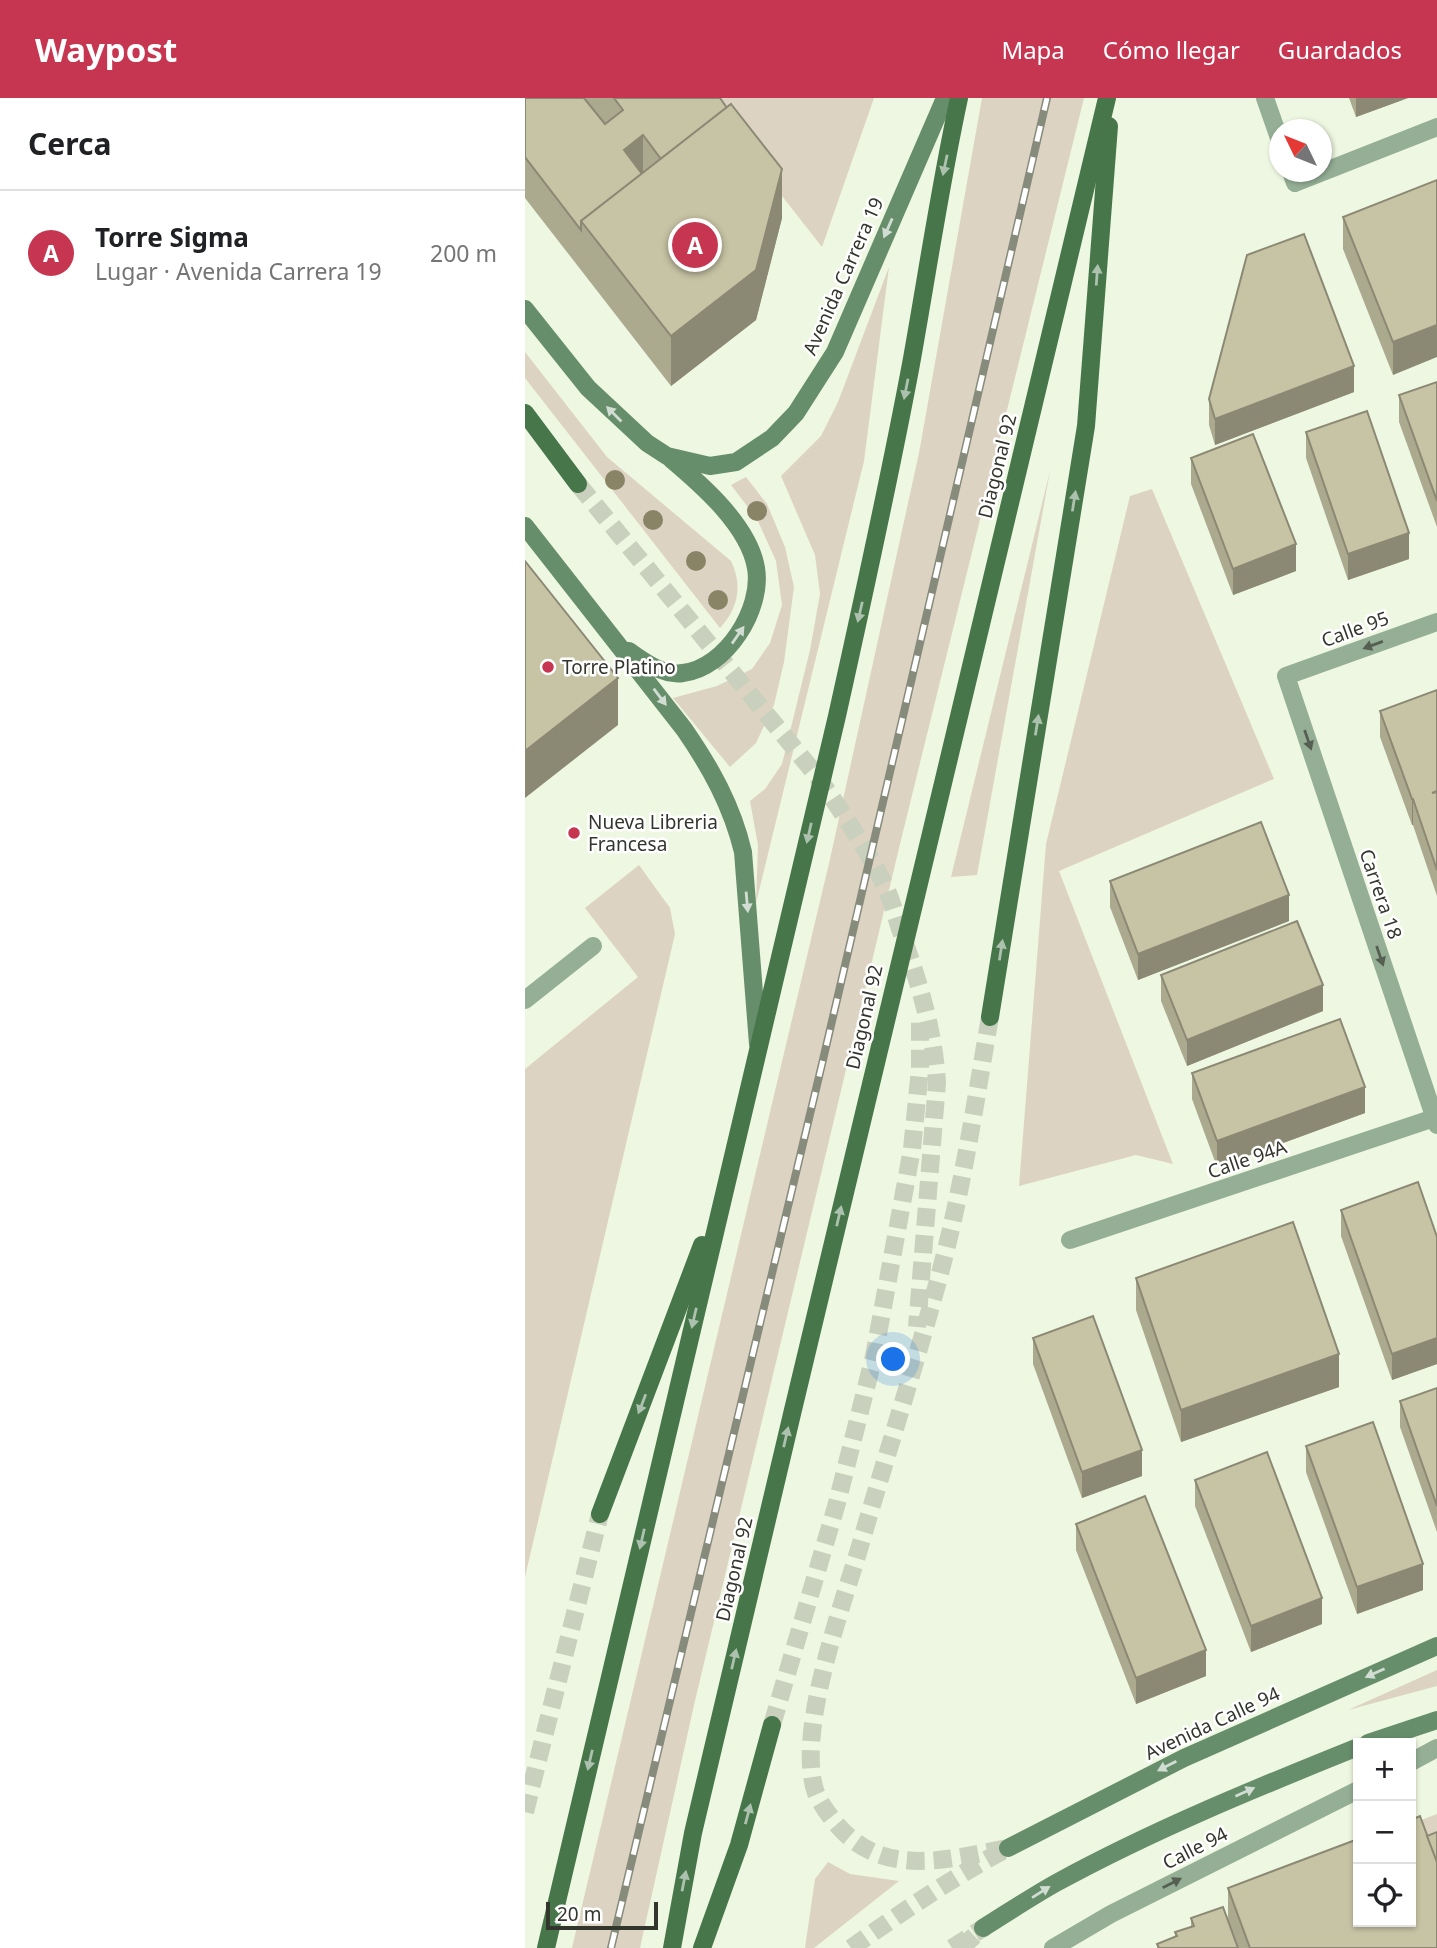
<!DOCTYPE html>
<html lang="es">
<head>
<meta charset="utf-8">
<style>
  body { margin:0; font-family:"Noto Sans",sans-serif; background:#f2f2f2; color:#202124 }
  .controls { position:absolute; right:21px; bottom:21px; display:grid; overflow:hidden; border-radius:0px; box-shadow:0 2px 5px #0004 }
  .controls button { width:63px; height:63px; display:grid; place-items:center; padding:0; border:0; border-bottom:2px solid #e0e0e0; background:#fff; color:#202124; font:35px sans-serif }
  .compass { position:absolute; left:744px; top:21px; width:63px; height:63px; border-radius:50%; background:#fff; box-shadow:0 2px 5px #0004; rotate:313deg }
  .scale { position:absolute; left:21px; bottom:18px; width:112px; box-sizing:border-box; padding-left:7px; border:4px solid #33362d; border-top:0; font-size:19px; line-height:24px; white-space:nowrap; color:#33362d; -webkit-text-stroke:5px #fff; paint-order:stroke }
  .you { position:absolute; left:369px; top:1262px; width:24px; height:24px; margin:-18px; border:5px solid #fff; border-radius:50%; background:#1a73e8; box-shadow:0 0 0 10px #1a73e833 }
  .badge { display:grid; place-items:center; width:46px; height:46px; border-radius:50%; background:#c63650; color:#fff; font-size:23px; font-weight:700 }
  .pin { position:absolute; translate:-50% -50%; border:4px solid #fff; box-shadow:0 2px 7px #0006 }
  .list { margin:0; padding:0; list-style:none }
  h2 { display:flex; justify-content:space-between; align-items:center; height:91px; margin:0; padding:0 28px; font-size:30px }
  h2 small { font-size:23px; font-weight:400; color:#757577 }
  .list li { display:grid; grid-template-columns:46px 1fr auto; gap:21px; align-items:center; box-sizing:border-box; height:126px; padding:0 28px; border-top:2px solid #e0e0e0 }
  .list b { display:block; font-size:26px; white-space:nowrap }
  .list p { margin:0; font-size:23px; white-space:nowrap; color:#757577 }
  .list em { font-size:23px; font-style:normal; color:#757577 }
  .icon { flex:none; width:38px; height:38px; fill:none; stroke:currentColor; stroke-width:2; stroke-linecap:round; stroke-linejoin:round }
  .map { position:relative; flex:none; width:912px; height:1850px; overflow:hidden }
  header { display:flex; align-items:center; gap:42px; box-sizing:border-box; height:98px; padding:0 35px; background:#c63650; color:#fff }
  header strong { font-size:33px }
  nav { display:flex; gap:38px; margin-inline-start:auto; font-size:24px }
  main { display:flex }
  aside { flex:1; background:#fff }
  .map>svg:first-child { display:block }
  .green { fill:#ddd3c3 }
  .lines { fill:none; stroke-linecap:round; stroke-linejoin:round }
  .secondary-tunnel { stroke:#c9d0bd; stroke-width:18; stroke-dasharray:18 9; stroke-linecap:butt }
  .primary-tunnel { stroke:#c9d0bd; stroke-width:18; stroke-dasharray:18 9; stroke-linecap:butt }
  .minor { stroke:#95af96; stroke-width:18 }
  .secondary { stroke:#678e6a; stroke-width:18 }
  .primary { stroke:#46764a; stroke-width:18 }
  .rail-casing { stroke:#868b7c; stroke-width:8 }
  .rail { stroke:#fff; stroke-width:5; stroke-dasharray:16; stroke-linecap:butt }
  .tree { fill:#8a8466 }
  .wall { fill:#aba98e }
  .shaded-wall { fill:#8b8974 }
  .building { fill:#c7c4a5; stroke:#8b8974; stroke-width:2 }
  .oneway { fill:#acc1ae }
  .oneway2 { fill:#d1ddd2 }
  .oneway3 { fill:#556052 }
  .poi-dot { fill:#c63650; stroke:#fff; stroke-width:2.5 }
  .labels { text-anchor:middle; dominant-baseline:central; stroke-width:5; stroke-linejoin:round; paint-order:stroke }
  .street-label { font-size:19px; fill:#33362d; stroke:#fff }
  .poi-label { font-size:19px; fill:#33362d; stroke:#fff; text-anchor:start }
</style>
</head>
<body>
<header>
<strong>Waypost</strong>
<nav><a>Mapa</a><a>Cómo llegar</a><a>Guardados</a></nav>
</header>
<main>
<aside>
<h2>Cerca<small></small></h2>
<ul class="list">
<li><span class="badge">A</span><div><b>Torre Sigma</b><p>Lugar · Avenida Carrera 19</p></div><em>200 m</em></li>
</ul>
</aside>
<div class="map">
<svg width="912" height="1850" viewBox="0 0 912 1850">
  <rect width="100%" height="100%" fill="#eef7e1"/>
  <g class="green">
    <polygon points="180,0 349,0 297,149"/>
    <polygon points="457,0 559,0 375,746 169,1607 115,1850 47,1850 305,761 394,355"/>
    <polygon points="364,169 339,363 231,805 233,747 225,703 240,691 257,666 285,552 295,496 290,457 256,378 296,338 313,304"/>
    <path d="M 0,254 L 82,359 L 206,463 C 218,487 213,511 195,530 L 0,280 Z"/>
    <polygon points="525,373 452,777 426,779"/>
    <polygon points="221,379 242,406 260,449 269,489 259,564 249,607 231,645 205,669 148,600 192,588 227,571 245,545 257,507 251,463 232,421 206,387"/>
    <polygon points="627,391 749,681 534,773 648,1066 611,1057 494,1088 521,746 605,398"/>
    <polygon points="114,767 145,810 150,836 0,1479 0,971 113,879 60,810"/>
    <polygon points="912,1572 912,1588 823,1612"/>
    <polygon points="912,1716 912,1753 886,1726"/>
    <polygon points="303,1764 325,1776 374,1783 289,1850 280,1850 290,1781"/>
  </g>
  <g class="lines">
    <g class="secondary-tunnel">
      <path d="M 326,1850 C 377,1814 428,1779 483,1750"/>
      <polyline points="427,1850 458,1830"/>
    </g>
    <g class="primary-tunnel">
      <path d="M 53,386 L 292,678 C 317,714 341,749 360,788 C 367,803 371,819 376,834 C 394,884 409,933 412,985 L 392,1229"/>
      <path d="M 465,919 C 450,1006 437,1094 414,1179 C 390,1269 361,1358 335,1448 C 317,1509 270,1636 291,1695 C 296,1707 306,1720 315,1730 C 360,1780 425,1761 483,1750"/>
      <polyline points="247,1627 312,1405 349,1258 387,1051 395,971 395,916"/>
      <polyline points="0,1714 75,1416"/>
      <polyline points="436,1850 458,1830"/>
    </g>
    <g class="minor">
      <polyline points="740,0 754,40"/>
      <polyline points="766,74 770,85 912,29"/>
      <polyline points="912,524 761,578 912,1027"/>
      <polyline points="0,902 68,848"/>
      <polyline points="545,1142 912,1019"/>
      <polyline points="886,1664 912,1650"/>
      <polyline points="528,1850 586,1816 833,1692"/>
    </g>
    <g class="secondary">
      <polyline points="0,211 63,290 122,345 142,358 185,368 211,364 247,340 271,315 310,254 420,0"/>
      <path d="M 0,428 L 159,631 C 186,670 207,708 218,754 L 233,946"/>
      <path d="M 104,553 C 119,564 139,578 158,575 C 201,570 238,511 231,470 C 224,428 177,387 146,361"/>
      <polyline points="843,1645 912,1622"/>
      <polyline points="483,1750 659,1660 912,1548"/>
      <path d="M 458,1830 C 482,1815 506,1799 531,1785 C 628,1732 731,1690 833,1649"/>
    </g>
    <g class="primary">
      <polyline points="0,315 53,386"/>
      <polyline points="465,919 561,328 584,28"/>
      <polyline points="75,1416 177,1147"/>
      <path d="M 21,1850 L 312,618 C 338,501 364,384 386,266 C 402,177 415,88 434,0"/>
      <polyline points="147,1850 168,1735 267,1316 582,0"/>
      <polyline points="177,1850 214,1747 247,1627"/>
    </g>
    <defs>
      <polyline id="rail" points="86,1850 297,966 522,0"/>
    </defs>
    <use href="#rail" class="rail-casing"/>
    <use href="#rail" class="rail"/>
  </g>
  <g class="tree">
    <circle cx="90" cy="382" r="10"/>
    <circle cx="232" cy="413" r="10"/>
    <circle cx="128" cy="422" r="10"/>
    <circle cx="171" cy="463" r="10"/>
    <circle cx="193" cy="502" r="10"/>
  </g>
  <g class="wall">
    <polygon points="0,0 195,0 257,120 231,222 146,288 0,100"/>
    <polygon points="824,0 883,0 831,19"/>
    <polygon points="912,82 868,277 818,151 818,119"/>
    <polygon points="912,284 912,429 874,324 874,297"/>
    <polygon points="829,294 690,347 684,327 684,301"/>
    <polygon points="781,334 884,461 823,482 781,360"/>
    <polygon points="666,360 771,473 708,497 666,386"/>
    <polygon points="912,592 912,798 888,727 887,727 855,639 855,613"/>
    <polygon points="585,783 764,823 613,882 585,809"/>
    <polygon points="636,877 798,913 662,968 636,903"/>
    <polygon points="667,975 840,1015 692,1069 667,1001"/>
    <polygon points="816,1112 912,1139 912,1266 867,1282 816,1138"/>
    <polygon points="611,1180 814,1289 656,1344 611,1212"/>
    <polygon points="508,1240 617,1378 557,1400 508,1266"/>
    <polygon points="912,1290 912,1434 875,1329 875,1303"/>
    <polygon points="781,1348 898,1492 832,1516 781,1374"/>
    <polygon points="670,1382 797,1526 726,1554 670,1408"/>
    <polygon points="551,1426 681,1578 611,1606 551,1452"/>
    <polygon points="902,1738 912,1850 632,1850 632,1846 650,1839 650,1834 666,1829 666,1820 703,1821 703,1790"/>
  </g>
  <g class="shaded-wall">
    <polygon points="831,0 883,0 831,19"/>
    <polygon points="118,37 118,78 99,52"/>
    <polygon points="257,71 257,120 231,222 146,288 146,238"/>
    <polygon points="912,227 912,259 868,277 868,244"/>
    <polygon points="829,268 829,294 690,347 690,321"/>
    <polygon points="884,435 884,461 823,482 823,456"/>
    <polygon points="771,446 771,473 708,497 708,471"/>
    <polygon points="93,580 93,627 0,700 0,653"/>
    <rect x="887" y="701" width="1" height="26"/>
    <polygon points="764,797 764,823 613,882 613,856"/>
    <polygon points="798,887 798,913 662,968 662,942"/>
    <polygon points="840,989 840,1015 692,1069 692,1043"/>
    <polygon points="912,1240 912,1266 867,1282 867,1256"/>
    <polygon points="814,1256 814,1289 656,1344 656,1312"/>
    <polygon points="617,1352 617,1378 557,1400 557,1374"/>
    <polygon points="898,1466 898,1492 832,1516 832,1489"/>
    <polygon points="797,1500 797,1526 726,1554 726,1528"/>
    <polygon points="681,1552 681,1578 611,1606 611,1580"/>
  </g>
  <g class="building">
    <polygon points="0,0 59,0 80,26 98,12 89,0 195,0 202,10 136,61 118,37 99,52 117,76 56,123 56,132 0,59"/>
    <polygon points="206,6 257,71 231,172 146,238 56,123"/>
    <polygon points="912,82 912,227 868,244 818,119"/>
    <polygon points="779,136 829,268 690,321 684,301 722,157"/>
    <polygon points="912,284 912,403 874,297"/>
    <polygon points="842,313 884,435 823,456 781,334"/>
    <polygon points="728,336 771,446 708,471 666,360"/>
    <polygon points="0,463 93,580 0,653"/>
    <polygon points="912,592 912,693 907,695 912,694 912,772 888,701 887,701 855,613"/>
    <polygon points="736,724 764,797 613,856 585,783"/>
    <polygon points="772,823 798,887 662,942 636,877"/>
    <polygon points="815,921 840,989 692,1043 667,975"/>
    <polygon points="893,1084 912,1139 912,1240 867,1256 816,1112"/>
    <polygon points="768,1124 814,1256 656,1312 611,1180"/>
    <polygon points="568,1218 617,1352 557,1374 508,1240"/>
    <polygon points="912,1290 912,1408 875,1303"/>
    <polygon points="848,1324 898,1466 832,1489 781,1348"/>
    <polygon points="742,1354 797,1500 726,1528 670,1382"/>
    <polygon points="620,1398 681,1552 611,1580 551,1426"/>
    <polygon points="895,1718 912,1764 912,1850 725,1850 703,1790 833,1741 833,1824 886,1824 886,1722"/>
    <polygon points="912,1734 912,1764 902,1738"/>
    <polygon points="698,1809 713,1850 634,1850 632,1846 652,1838 650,1834 669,1828 666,1820"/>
  </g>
  <defs><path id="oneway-solid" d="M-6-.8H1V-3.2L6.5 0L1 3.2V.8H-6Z" transform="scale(1.75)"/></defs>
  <g class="oneway">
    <use href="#oneway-solid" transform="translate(420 67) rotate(102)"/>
    <use href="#oneway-solid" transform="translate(572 177) rotate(-86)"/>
    <use href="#oneway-solid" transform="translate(381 291) rotate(101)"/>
    <use href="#oneway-solid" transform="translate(549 403) rotate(-81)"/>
    <use href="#oneway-solid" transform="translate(335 514) rotate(103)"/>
    <use href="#oneway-solid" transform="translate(512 627) rotate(-81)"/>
    <use href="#oneway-solid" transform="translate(284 735) rotate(103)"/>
    <use href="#oneway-solid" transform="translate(476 852) rotate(-81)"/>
    <use href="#oneway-solid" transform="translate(314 1118) rotate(-77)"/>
    <use href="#oneway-solid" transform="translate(169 1220) rotate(103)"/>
    <use href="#oneway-solid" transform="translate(117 1306) rotate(111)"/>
    <use href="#oneway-solid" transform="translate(261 1339) rotate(-77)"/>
    <use href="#oneway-solid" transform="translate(117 1441) rotate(103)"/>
    <use href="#oneway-solid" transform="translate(209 1561) rotate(-77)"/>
    <use href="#oneway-solid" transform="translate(65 1662) rotate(103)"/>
    <use href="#oneway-solid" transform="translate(223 1716) rotate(-75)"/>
    <use href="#oneway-solid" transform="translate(159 1783) rotate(-79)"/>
  </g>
  <g class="oneway2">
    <use href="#oneway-solid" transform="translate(363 130) rotate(114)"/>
    <use href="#oneway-solid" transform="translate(89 316) rotate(-135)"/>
    <use href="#oneway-solid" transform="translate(213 537) rotate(-55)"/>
    <use href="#oneway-solid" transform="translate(135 599) rotate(53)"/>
    <use href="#oneway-solid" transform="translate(222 804) rotate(85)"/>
    <use href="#oneway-solid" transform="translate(850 1575) rotate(156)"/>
    <use href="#oneway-solid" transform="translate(642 1668) rotate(153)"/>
    <use href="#oneway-solid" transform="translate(720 1694) rotate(-24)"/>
    <use href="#oneway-solid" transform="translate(516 1794) rotate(-32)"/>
  </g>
  <g class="oneway3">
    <use href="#oneway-solid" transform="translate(848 547) rotate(160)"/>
    <use href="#oneway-solid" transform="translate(783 642) rotate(71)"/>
    <use href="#oneway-solid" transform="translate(855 858) rotate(71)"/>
    <use href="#oneway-solid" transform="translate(647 1785) rotate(-27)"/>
  </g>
  <g class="poi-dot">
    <circle cx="23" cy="569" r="7"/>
    <circle cx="49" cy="735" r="7"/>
  </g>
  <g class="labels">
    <g class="street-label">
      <text transform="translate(318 178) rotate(-66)">Avenida Carrera 19</text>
      <text transform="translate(472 368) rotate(-76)">Diagonal 92</text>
      <text transform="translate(830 531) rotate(-20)">Calle 95</text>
      <text transform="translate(856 796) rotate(71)">Carrera 18</text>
      <text transform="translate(339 919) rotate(-77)">Diagonal 92</text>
      <text transform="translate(722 1061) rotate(-19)">Calle 94A</text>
      <text transform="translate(209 1471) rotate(-77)">Diagonal 92</text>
      <text transform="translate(687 1625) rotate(-25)">Avenida Calle 94</text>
      <text transform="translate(670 1750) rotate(-27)">Calle 94</text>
    </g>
    <g class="poi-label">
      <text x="37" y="569">Torre Platino</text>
      <text x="63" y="724">Nueva Libreria<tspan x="63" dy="22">Francesa</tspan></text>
    </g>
  </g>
</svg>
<div class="controls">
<button>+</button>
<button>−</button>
<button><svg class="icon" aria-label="locate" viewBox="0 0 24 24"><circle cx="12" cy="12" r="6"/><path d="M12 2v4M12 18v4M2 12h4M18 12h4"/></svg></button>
</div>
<svg class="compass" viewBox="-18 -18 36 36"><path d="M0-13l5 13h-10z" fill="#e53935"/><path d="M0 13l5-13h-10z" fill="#757577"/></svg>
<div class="scale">20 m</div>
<div class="you"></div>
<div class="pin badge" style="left:170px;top:147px">A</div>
</div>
</main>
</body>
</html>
